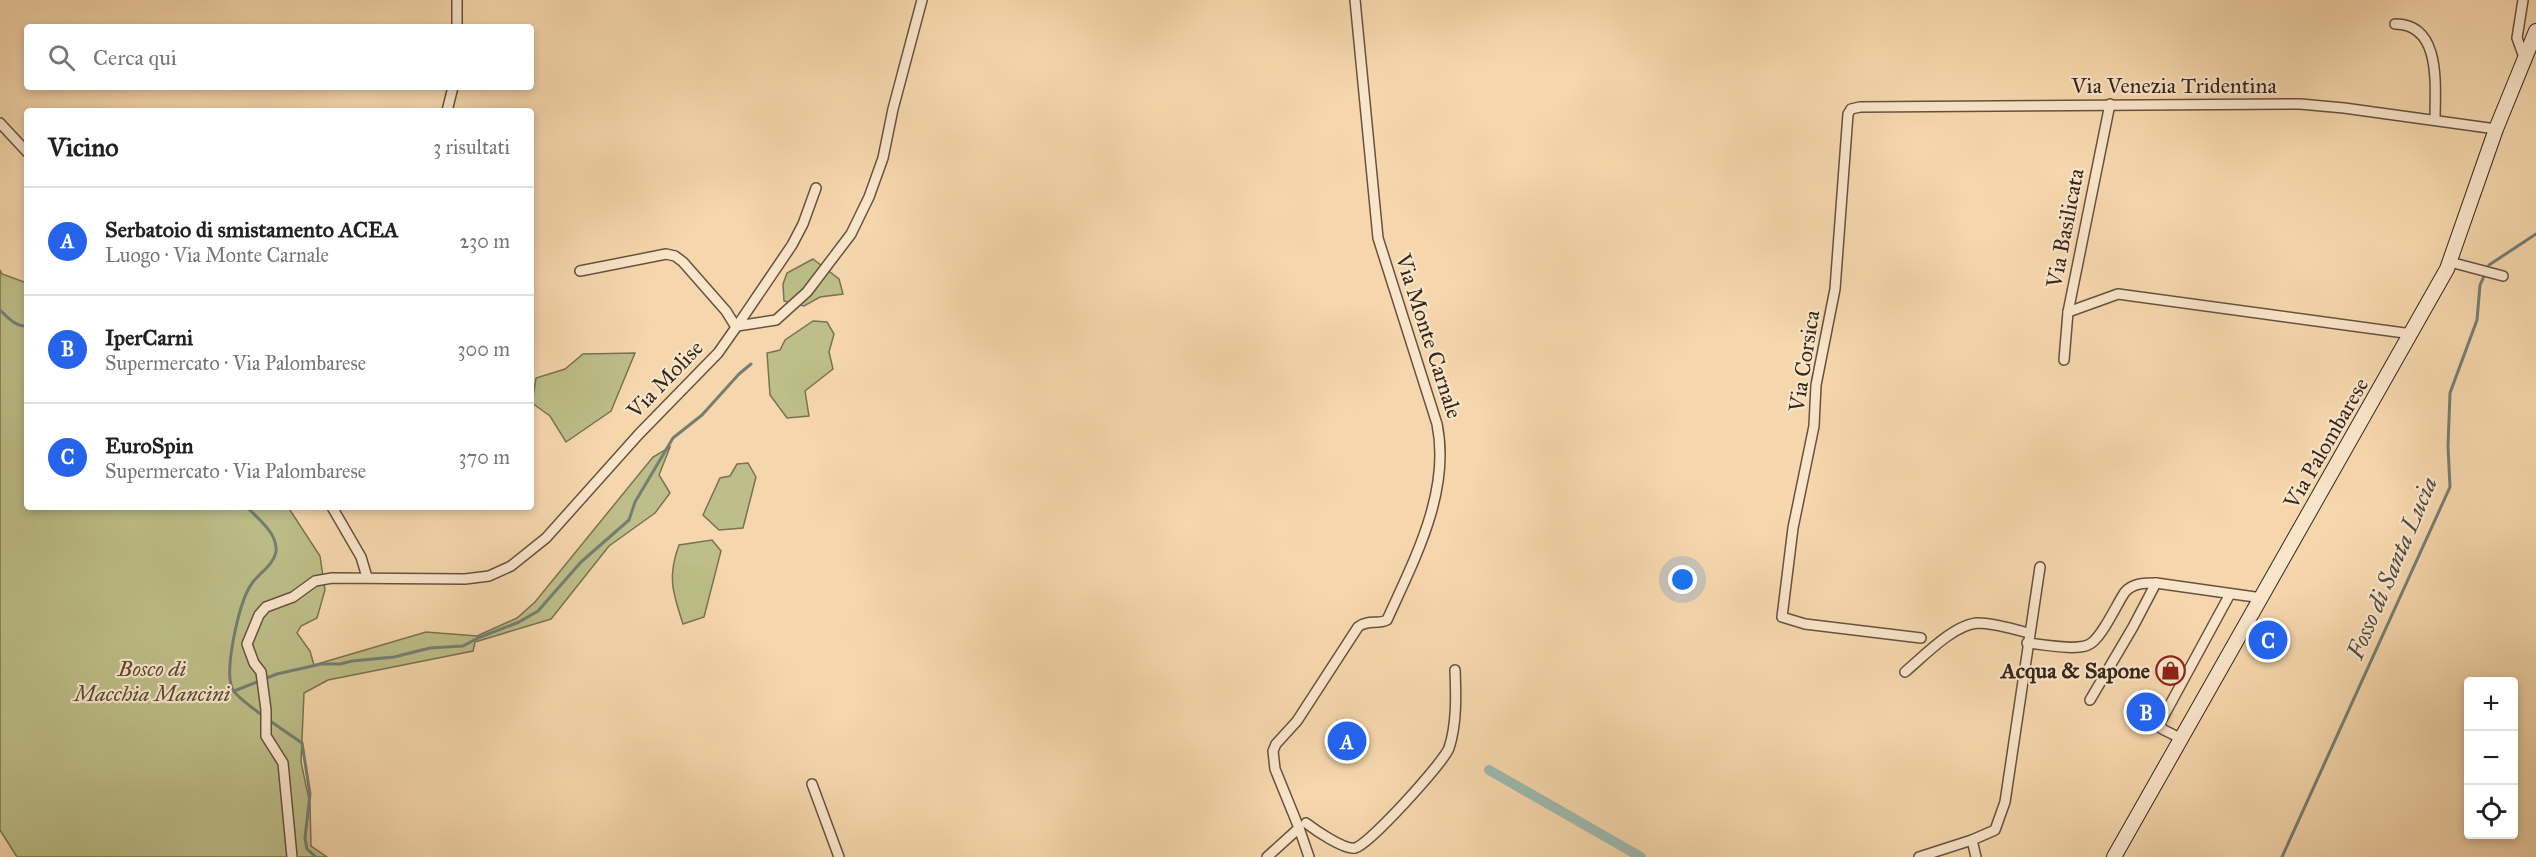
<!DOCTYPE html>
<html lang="it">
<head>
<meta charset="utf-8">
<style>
  body { margin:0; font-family:"IM FELL Great Primer",serif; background:#f2f2f2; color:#222 }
  .controls { position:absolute; right:18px; bottom:18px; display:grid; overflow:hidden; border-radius:6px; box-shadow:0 3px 9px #0003 }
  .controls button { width:54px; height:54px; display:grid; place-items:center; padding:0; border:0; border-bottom:2px solid #e0e0e0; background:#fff; color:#222; font:30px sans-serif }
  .you { position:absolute; left:1683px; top:580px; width:21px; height:21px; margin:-15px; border:4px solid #fff; border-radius:50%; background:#1a73e8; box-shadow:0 0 0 9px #1a73e833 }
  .badge { display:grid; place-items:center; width:39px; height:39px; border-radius:50%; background:#2563eb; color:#fff; font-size:20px; font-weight:700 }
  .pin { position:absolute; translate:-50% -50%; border:3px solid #fff; box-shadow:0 2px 6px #0006 }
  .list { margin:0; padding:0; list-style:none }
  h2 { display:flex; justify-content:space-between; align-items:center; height:78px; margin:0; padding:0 24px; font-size:26px }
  h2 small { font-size:20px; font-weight:400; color:#767676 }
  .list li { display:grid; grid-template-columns:39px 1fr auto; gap:18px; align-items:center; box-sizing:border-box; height:108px; padding:0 24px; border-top:2px solid #e0e0e0 }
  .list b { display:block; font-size:22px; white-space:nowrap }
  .list p { margin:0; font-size:20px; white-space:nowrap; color:#767676 }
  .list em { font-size:20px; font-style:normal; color:#767676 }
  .icon { flex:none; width:33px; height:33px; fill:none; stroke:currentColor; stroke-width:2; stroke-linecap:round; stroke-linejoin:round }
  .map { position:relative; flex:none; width:2536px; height:857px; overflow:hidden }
  .search { position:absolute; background:#fff; box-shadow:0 3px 9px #0003; left:24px; top:24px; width:510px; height:66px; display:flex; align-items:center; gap:15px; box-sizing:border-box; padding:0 21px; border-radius:6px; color:#767676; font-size:22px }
  .panel { position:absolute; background:#fff; box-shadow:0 3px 9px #0003; left:24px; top:108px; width:510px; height:402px; border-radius:6px }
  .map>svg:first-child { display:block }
  .green { fill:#bdbe89; stroke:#7a7252; stroke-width:1.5 }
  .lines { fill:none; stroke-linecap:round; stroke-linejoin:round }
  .stream { stroke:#747e73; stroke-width:3 }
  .canal { stroke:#9db9ae; stroke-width:10 }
  .minor-casing { stroke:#67523f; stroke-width:12 }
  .secondary-casing { stroke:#37261a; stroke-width:16 }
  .minor { stroke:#f9e5ca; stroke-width:9 }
  .secondary { stroke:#f9e5ca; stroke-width:14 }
  .labels { text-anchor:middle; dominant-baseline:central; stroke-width:4.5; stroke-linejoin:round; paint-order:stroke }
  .street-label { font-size:22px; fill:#37261a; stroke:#f9e5ca }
  .park-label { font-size:22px; font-style:italic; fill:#584c36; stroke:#f9e5ca }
  .poi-label { font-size:22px; font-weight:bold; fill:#37261a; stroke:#f9e5ca; text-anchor:end }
  .water-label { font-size:24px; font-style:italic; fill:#504b3f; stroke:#f9e5ca }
</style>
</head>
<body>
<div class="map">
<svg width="2536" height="857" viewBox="0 0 2536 857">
  <rect width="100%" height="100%" fill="#f6d7ad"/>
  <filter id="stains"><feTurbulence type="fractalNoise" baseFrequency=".00333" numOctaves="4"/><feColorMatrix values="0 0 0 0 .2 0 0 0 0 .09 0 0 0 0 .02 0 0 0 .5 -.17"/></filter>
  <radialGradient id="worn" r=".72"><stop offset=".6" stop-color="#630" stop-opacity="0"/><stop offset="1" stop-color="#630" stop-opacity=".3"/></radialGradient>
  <g class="green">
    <polygon points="813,259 839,279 843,294 820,297 804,306 784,301 783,284 787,273"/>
    <polygon points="0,270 2,274 27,283 27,507 288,507 320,556 325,590 317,618 301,626 297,633 310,651 314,665 426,632 477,636 517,618 535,602 653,457 670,447 659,475 670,493 655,513 609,546 551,619 475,642 473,651 328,680 304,693 301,762 310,804 311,846 327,857 17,857 0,830"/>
    <polygon points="813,321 827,322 834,334 829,352 833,369 805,391 809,416 787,418 770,395 767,353 780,350 785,340"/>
    <polygon points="635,353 611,411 566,442 550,416 532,403 536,378 565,369 583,354"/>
    <polygon points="748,463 756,477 743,528 719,530 703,515 720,478 730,476 737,464"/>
    <path d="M 712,540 L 721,551 L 704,617 L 683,624 C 673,593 667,577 679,545 Z"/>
  </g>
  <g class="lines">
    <g class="stream">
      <path d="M 0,310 C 7,317 16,327 27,326"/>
      <path d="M 247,507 C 258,519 278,533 276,552 C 273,567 255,575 249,588 C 239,606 223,672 233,690 C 241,703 288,733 302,743 L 310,794 L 305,838 L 307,849 L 316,857"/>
      <polyline points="234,691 277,674 321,664 340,664 352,661 394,657 430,648 463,646 478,638 519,622 538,611 581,562 629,520 635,502 673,438 702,415 739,374 751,364"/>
      <polyline points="2282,857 2450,487 2448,446 2450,393 2477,320 2480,285 2489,265 2536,234"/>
    </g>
    <polyline class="canal" points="1489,770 1641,857"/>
    <defs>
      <g id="minor">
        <polyline points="2523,0 2517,38 2525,60"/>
        <path d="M 2395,24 C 2442,24 2435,86 2435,120"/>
        <polyline points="457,27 457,0"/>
        <polyline points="447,111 453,87"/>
        <polyline points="0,123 27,152"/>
        <polyline points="2450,262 2503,276"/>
        <polyline points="580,271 666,254 675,256 683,262 726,311 736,327"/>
        <polyline points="2068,312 2118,294 2412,334"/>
        <polyline points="737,326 792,245 803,224 816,188"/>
        <polyline points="2064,360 2068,312 2110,104"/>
        <polyline points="332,507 361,557 367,577"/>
        <polyline points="1921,638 1805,624 1782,617 1793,528 1814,426 1816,385 1835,289 1848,114 1851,109 1860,107 2300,104 2344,108 2496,129"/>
        <path d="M 2027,643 C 2042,644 2074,651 2088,645 C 2101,640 2116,605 2125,592 C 2133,583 2144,583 2156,583 L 2262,598"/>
        <path d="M 1905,672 C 1923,657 1954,624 1978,623 C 1995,623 2012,629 2029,633"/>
        <polyline points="2090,700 2133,627 2156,583"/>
        <polyline points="2182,739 2162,729 2160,723 2230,594"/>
        <polyline points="812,784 839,857"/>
        <path d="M 1306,823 C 1315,830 1344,850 1355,848 C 1370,844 1443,763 1449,748 C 1457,724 1456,694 1455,670"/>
        <polyline points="1299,828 1309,857"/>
        <polyline points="292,857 283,763 266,736 266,710 261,672 254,663 247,644 259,615 266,607 293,597 315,581 332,578 465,579 489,576 511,566 546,538 639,434 718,353 737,326 776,320 807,292 851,234 869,197 883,158 893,109 922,0"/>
        <path d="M 1267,857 L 1299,828 L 1275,769 L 1273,751 L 1276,744 L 1297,721 L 1358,627 C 1368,619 1377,625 1387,620 C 1414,560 1451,492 1437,424 L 1378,238 L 1355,0"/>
        <polyline points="1919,857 1972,840"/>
        <polyline points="1976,857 1972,840 1995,830 2005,802 2040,567"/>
      </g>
      <polyline id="secondary" points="2114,857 2447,269 2496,129 2536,31"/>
    </defs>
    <use href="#minor" class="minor-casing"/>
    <use href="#secondary" class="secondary-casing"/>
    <use href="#minor" class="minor"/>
    <use href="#secondary" class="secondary"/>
  </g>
  <defs>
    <symbol id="shop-ring" viewBox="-11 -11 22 22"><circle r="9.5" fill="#f9e5ca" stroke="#8f2418" stroke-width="1.5"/><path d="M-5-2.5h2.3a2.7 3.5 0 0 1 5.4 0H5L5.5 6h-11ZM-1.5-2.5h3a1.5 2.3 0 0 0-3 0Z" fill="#8f2418"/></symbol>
  </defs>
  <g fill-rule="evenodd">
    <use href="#shop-ring" x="2154" y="654" width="33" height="33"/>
  </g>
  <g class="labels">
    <g class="street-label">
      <text x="2174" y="85">Via Venezia Tridentina</text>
      <text transform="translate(2065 228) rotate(-79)">Via Basilicata</text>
      <text transform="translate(1429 336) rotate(72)">Via Monte Carnale</text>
      <text transform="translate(1804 361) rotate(-81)">Via Corsica</text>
      <text transform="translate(665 379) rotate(-46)">Via Molise</text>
      <text transform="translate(2326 443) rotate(-60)">Via Palombarese</text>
    </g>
    <g class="park-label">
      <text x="152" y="668">Bosco di<tspan x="152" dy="25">Macchia Mancini</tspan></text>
    </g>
    <g class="poi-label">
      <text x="2150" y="670">Acqua &amp; Sapone</text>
    </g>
    <g class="water-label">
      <text transform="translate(2392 568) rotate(-67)">Fosso di Santa Lucia</text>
    </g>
  </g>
  <rect width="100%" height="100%" filter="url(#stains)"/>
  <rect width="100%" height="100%" fill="url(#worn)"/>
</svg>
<div class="controls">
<button>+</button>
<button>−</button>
<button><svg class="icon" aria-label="locate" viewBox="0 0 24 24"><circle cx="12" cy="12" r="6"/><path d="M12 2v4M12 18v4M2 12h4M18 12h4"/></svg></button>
</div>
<div class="you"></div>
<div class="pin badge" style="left:1347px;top:741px">A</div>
<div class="pin badge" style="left:2146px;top:712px">B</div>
<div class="pin badge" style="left:2268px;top:640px">C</div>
<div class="search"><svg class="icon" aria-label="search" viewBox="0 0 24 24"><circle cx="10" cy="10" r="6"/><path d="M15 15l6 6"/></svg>Cerca qui</div>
<section class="panel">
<h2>Vicino<small>3 risultati</small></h2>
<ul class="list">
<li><span class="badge">A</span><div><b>Serbatoio di smistamento ACEA</b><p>Luogo · Via Monte Carnale</p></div><em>230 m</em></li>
<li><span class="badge">B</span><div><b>IperCarni</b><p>Supermercato · Via Palombarese</p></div><em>300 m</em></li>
<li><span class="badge">C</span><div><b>EuroSpin</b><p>Supermercato · Via Palombarese</p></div><em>370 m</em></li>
</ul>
</section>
</div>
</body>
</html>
